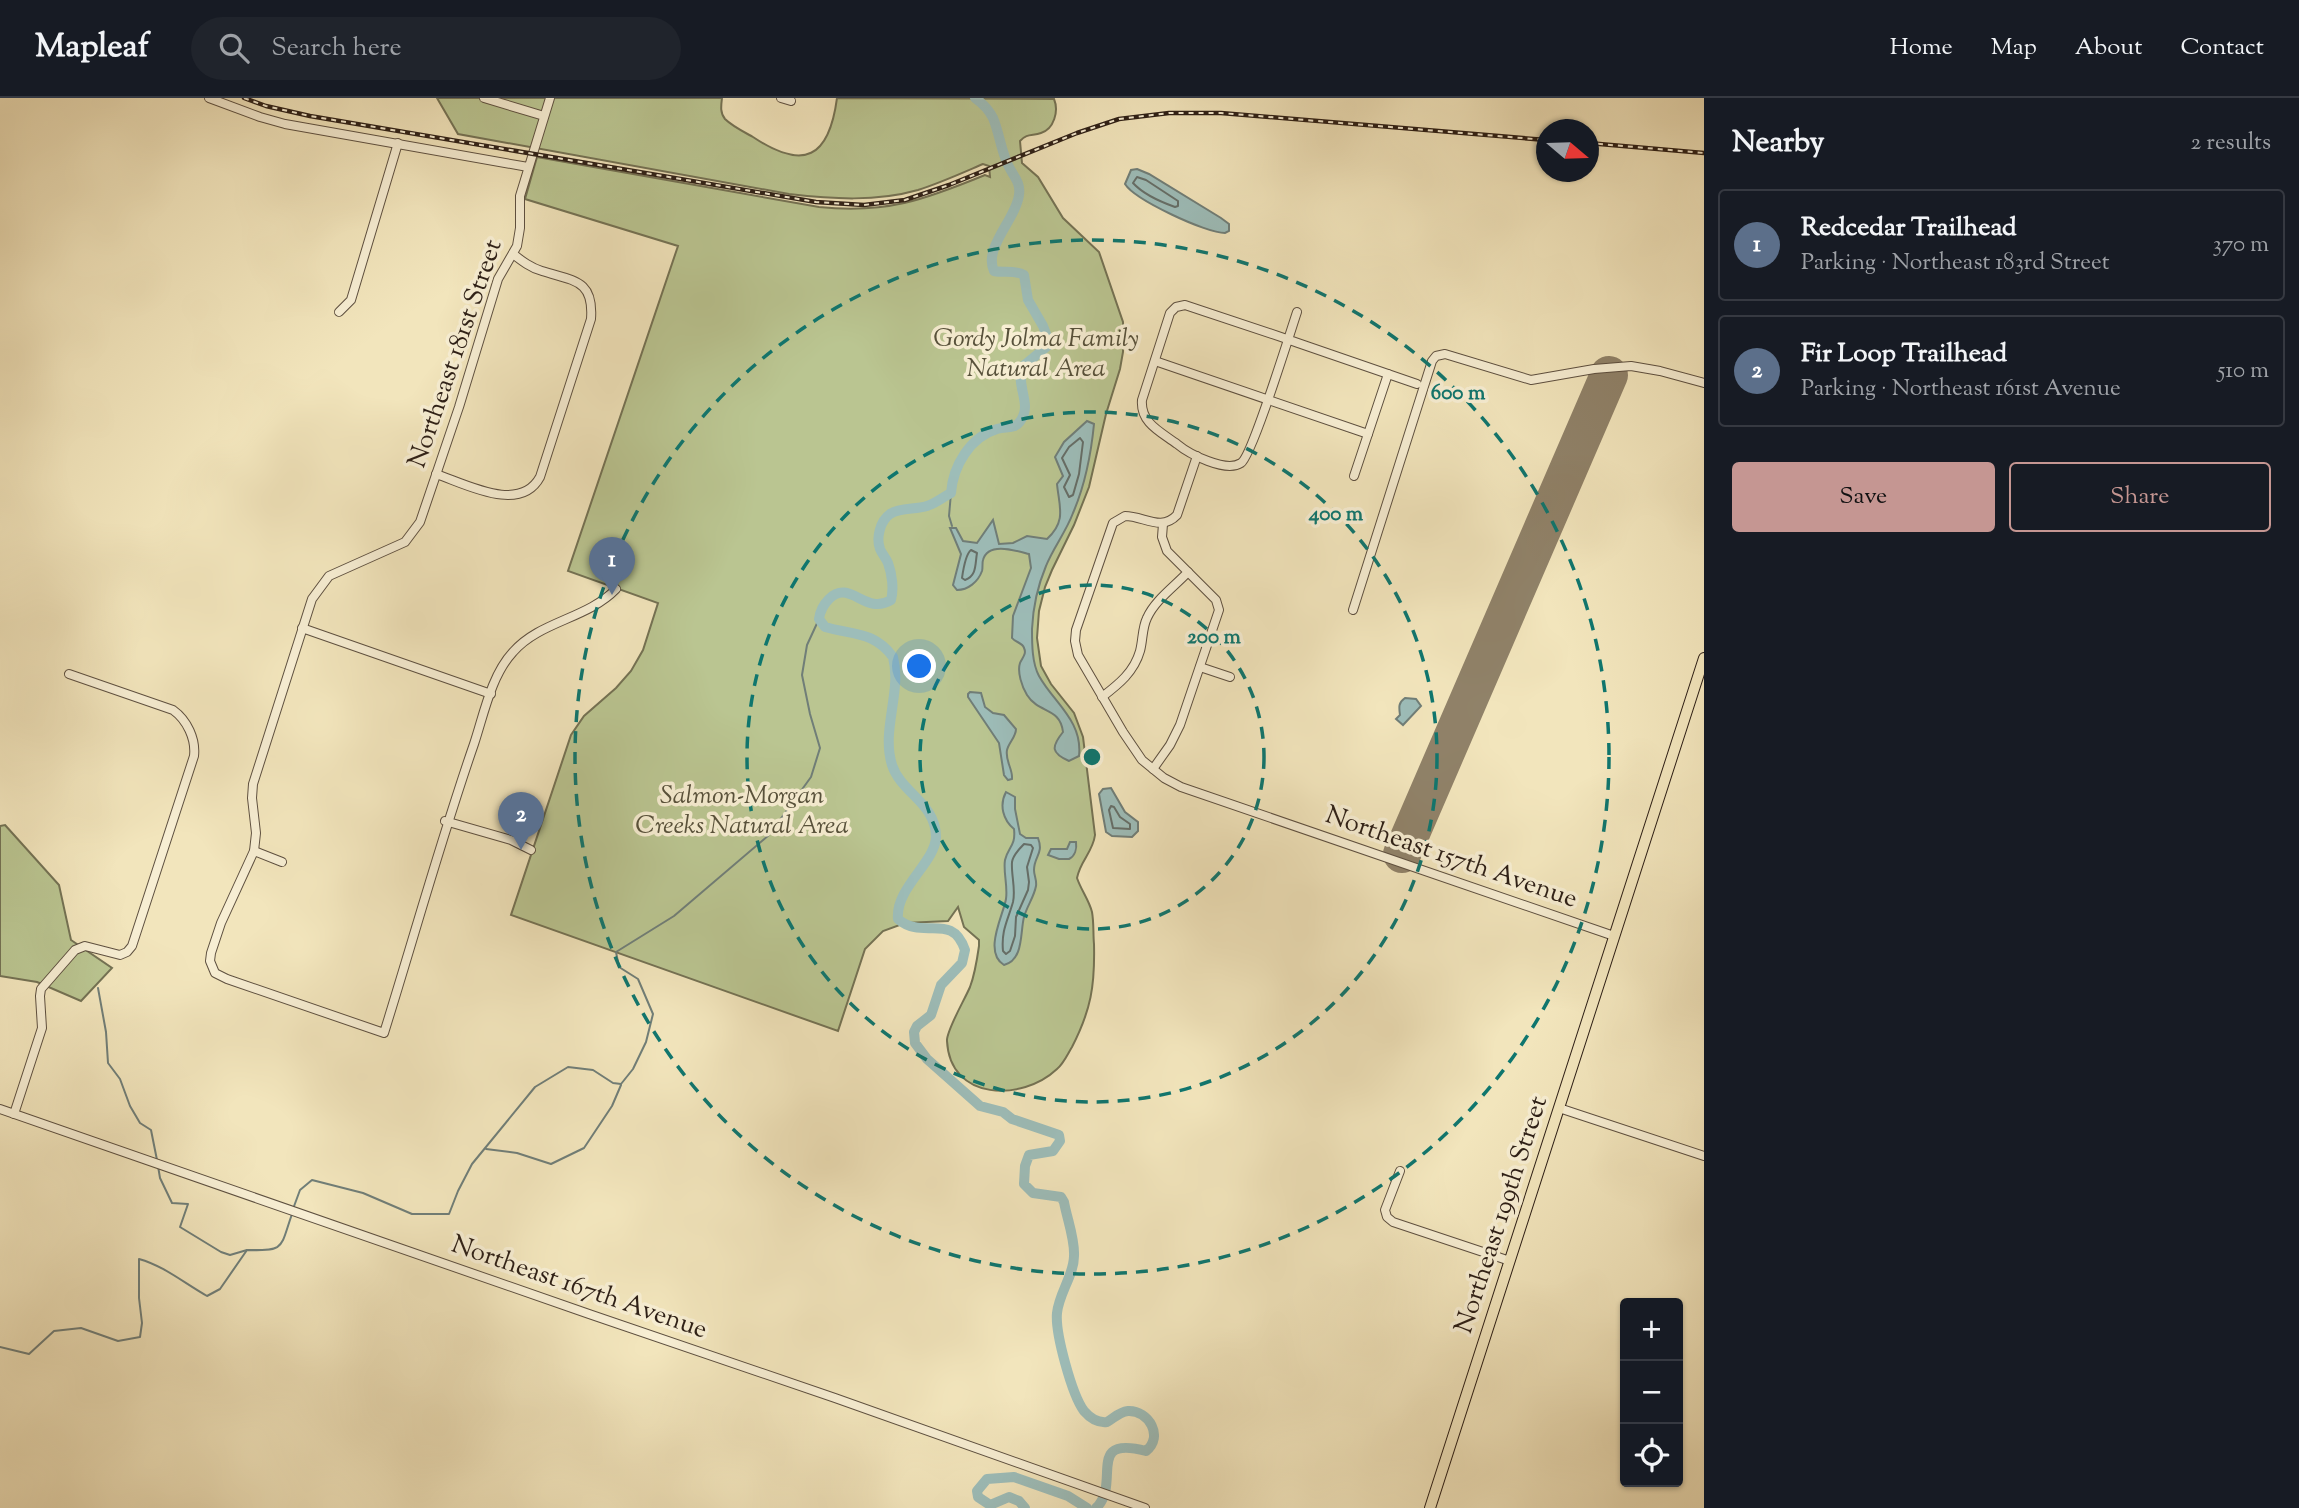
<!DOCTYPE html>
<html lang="en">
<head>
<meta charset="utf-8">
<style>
  body { margin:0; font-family:"Sorts Mill Goudy",serif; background:#20242c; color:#f1f3f6 }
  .controls { position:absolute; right:21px; bottom:21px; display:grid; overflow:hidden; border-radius:7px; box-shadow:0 2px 5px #0004 }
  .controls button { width:63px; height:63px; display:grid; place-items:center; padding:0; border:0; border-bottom:2px solid #363941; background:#171b24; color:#f1f3f6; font:35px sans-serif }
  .compass { position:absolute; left:1536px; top:21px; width:63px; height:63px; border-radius:50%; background:#171b24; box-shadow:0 2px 5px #0004; rotate:109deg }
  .you { position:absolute; left:920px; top:569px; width:24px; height:24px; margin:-18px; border:5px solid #fff; border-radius:50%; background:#1a73e8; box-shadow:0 0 0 10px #1a73e833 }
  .badge { display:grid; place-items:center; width:46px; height:46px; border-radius:50%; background:#c59692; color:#fff; font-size:23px; font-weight:700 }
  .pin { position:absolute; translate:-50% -58px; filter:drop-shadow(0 2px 4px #0008) }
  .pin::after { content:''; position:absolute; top:37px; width:24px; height:21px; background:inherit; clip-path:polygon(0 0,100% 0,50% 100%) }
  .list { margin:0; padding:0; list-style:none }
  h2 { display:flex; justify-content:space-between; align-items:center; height:91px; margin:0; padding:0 28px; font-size:30px }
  h2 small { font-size:23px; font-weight:400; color:#9ea1a6 }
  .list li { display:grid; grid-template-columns:46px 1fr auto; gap:21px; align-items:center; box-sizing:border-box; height:112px; margin:0 14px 14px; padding:0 14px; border:2px solid #363941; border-radius:7px }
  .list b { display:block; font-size:26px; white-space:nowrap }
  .list p { margin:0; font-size:23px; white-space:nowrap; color:#9ea1a6 }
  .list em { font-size:23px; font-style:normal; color:#9ea1a6 }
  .actions { display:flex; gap:14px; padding:21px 28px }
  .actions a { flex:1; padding:16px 0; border:2px solid #c59692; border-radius:7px; text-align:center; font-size:24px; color:#c59692 }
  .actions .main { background:#c59692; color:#111 }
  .icon { flex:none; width:38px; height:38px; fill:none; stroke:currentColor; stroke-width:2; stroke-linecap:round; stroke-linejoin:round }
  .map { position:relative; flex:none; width:1704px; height:1410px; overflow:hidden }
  header { display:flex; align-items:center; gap:42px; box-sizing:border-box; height:98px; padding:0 35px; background:#171b24; border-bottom:2px solid #363941 }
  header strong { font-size:33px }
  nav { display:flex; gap:38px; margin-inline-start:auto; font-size:24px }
  .search { width:490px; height:63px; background:#20242c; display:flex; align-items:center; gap:18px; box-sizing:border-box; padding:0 24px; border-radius:38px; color:#9ea1a6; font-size:26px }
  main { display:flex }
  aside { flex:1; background:#171b24 }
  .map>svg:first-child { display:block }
  .green { fill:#bac591; stroke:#747254; stroke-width:2 }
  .water { fill:#9dbdb9; stroke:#707e78; stroke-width:2 }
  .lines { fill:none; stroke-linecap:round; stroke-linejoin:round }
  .shore { stroke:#656e68; stroke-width:2 }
  .stream { stroke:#707e78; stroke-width:2 }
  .river { stroke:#9dbdb9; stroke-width:10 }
  .runway { stroke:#908269; stroke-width:38 }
  .minor-casing { stroke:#5e5040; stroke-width:10 }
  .major-casing { stroke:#2d1f16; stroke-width:12 }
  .minor { stroke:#f7eed3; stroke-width:8 }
  .major { stroke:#f2e5bc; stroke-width:10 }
  .rail-casing { stroke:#2d1f16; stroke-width:4.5 }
  .rail { stroke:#f7eed3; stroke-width:2; stroke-dasharray:5; stroke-linecap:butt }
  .ring { fill:none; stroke:#0f766e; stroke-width:3.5; stroke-dasharray:12 9 }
  .labels { text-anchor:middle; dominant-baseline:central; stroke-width:7; stroke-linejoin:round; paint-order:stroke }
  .park-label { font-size:26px; font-style:italic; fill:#57513b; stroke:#f7eed3 }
  .street-label { font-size:26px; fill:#2d1f16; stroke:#f7eed3 }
  .centre { fill:#0f766e; stroke:#f7eed3; stroke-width:3.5 }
  .ring-label { font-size:21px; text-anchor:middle; font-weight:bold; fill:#0f766e; stroke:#f7eed3; stroke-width:7; stroke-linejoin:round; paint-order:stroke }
</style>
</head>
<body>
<header>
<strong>Mapleaf</strong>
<div class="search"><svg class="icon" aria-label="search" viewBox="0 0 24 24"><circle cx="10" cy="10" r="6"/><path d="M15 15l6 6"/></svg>Search here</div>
<nav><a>Home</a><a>Map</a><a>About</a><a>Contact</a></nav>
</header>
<main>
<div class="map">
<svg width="1704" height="1410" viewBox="0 0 1704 1410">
  <rect width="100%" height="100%" fill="#f2e5bc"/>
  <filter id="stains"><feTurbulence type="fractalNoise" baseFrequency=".00286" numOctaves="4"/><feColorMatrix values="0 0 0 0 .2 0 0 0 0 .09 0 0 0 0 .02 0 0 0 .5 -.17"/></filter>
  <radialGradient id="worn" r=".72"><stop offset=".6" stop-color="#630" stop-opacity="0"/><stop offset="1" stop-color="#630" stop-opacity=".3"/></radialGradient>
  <g class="green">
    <path d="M 437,0 L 722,0 C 721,8 720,15 725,21 C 732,28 744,34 753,39 C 804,73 829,60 837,0 L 1054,1 C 1059,13 1054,31 1041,35 C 1032,38 1027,35 1020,43 L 1022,65 L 1038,79 L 1063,120 L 1099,154 L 1123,224 L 1123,254 L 1120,271 L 1106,316 L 1089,389 L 1074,427 L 1052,472 L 1045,489 L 1039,513 L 1037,540 L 1041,568 L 1051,586 L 1074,615 L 1083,639 L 1095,737 C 1093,754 1080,763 1077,780 C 1081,792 1089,802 1092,814 C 1094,825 1093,836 1094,846 C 1095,888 1091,912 1072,949 C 1067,957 1064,965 1057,971 C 1022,1004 950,1003 947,943 C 946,933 965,901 970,889 C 975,876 977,862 979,848 L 979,842 L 964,829 L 958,809 L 948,823 L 905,825 L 883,833 L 865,851 L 838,933 L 511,817 L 571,637 L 584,618 L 616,590 L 631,573 L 643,552 L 658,505 L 568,473 L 678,148 L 525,101 L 537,59 L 819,109 C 886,116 924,102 985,77 L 990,79 L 989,68 L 983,66 C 962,75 940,85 918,92 C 876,104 832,101 789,96 L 458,36 Z"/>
    <polygon points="5,727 59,787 71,842 112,870 81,903 37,884 0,878 0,728"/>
  </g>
  <g class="water">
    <path d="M 1137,71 L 1149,76 L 1221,120 L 1229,126 L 1229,133 L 1225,135 C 1206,135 1135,102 1125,86 L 1131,72 Z"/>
    <path d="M 1087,323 L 1094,326 C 1091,357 1085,387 1073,415 C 1066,434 1053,450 1046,468 C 1038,487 1033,510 1032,531 C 1032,546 1032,565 1039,578 C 1054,605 1083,623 1079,658 L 1069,663 C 1051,655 1051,649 1063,634 C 1060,609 1039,616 1027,597 C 1022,589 1017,574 1020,565 C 1022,560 1027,556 1024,550 C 1023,545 1015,544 1012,540 L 1013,518 L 1031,470 L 1029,456 C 1017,453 988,443 983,462 C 982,465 983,469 982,473 C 978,484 968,492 957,492 L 953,487 L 961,456 L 950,430 L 956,430 L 963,443 L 977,445 L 993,422 L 999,446 L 1013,445 L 1027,438 L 1047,441 C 1067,423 1059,408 1057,386 L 1063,378 L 1055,359 L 1064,344 Z"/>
    <path d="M 970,594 L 981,595 L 985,609 L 993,615 L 1004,617 L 1016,631 C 1016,639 1009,644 1007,652 C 1005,663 1013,671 1012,681 L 1008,682 L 1004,677 L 999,645 L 968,599 L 968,596 Z"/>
    <path d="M 1405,600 L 1416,601 L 1421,608 L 1403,627 L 1396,621 L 1400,617 C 1399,609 1398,605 1405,600 Z"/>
    <polygon points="1111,690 1125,714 1138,724 1138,733 1132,739 1112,738 1106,734 1099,696 1103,691"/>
    <path d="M 1006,694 L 1015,699 L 1015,711 L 1020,736 L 1026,740 L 1038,740 C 1044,756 1034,758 1034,772 C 1034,778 1037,782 1036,788 C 1034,799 1027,808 1024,819 C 1020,834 1024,862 1004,867 C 983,854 1003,818 1006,801 C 1008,788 1003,774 1005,762 C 1008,749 1016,748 1014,731 C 1003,722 999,707 1006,694 Z"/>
    <path d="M 1070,744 L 1076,744 C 1077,751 1075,758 1069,761 L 1059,761 L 1048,757 L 1051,751 L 1067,751 Z"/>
  </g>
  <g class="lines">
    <g class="shore">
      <path d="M 1137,79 L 1146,82 L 1178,103 L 1178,108 L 1175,109 C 1161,104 1143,96 1133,85 Z"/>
      <polygon points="1080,340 1083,344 1079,376 1073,397 1069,399 1064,389 1070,377 1062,360 1069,349"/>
      <path d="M 971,452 L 977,455 C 975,466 977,478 965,482 L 962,480 C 963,473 966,456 971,452 Z"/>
      <polygon points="1111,708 1114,709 1120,719 1130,726 1130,731 1113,730 1109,712"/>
      <path d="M 1024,746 L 1031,747 L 1033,750 L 1027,769 L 1029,784 L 1028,792 L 1016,819 L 1015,838 L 1010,853 L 1006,856 L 1003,853 C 1001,832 1008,822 1013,804 C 1016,791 1011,777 1012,764 C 1013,758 1020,750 1024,746 Z"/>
    </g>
    <g class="stream">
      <polyline points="951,395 949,418 952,428"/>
      <polyline points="98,890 106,934 108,965 120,981 130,1008 140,1025 151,1032 157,1062"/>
      <polyline points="486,1051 517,1055 551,1066 584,1050 612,1008 621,987"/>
      <polyline points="158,1068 160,1080 172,1105 188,1106 180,1129 221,1154 230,1157 247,1152"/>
      <polyline points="293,1111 300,1092 312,1082 363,1095 412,1116 449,1116 458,1093 472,1066 535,989 568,969 593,972 613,985 621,986 633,971 646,944 653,916 638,881 619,869 616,854 674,818 769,737 811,679 820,650 810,616 802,577 807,547 819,521"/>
      <path d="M 0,1249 L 29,1256 L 54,1233 L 81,1230 L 118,1243 L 140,1239 L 142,1225 L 139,1200 L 139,1161 C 164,1168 184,1185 207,1198 L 220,1191 L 247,1152 C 286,1153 280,1150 292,1116"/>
    </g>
    <g class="river">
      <path d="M 975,0 C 982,5 989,12 993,20 C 999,34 1001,52 1008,67 C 1013,78 1021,84 1019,97 C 1016,121 983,150 994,173 C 1004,175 1016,172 1024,177 L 1028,202 L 1043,228 L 1050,246 L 1022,269 C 1016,289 1032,306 1021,322 C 1015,332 1007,328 997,331 C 970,339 953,368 951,395 C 943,399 936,405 927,408 C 915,412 901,409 890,416 C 880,423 876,440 880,451 C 882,456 886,460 888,465 C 892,476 894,491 891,502 C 865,518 850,480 829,501 C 823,507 820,513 819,521 L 825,529 C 852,537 874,533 893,559 C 902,594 881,632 892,667 C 901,695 936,705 936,739 C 935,765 895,790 898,821 C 923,843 952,813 965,852 L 962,865 L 941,887 L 931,917 L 917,928 L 914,934 L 915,945 L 927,961 L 980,1008 L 1003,1014 L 1012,1021 L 1059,1037 L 1060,1043 L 1053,1053 L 1029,1057 L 1025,1068 L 1024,1086 L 1033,1095 L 1061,1099 L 1064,1104 C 1067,1121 1075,1141 1074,1158 C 1074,1177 1059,1195 1057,1215 C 1055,1235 1072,1297 1084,1313 C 1090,1320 1098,1325 1107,1324 C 1114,1320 1119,1314 1128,1313 C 1149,1312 1164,1339 1146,1353 C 1084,1337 1122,1386 1096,1410"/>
      <polyline points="1025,1410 1019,1403 1009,1399 990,1407 978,1399 977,1393 987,1381 1014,1379 1068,1398 1087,1410"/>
    </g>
    <polyline class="runway" points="1402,756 1609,277"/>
    <defs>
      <g id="minor">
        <polyline points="209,0 260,19 285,26 528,69"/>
        <polyline points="484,0 544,18"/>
        <path d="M 550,0 L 520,98 L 520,130 L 517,148 L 498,181 L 459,309 L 420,424 L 405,444 L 329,478 L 312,501 L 253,686 L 252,700 L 256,735 L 254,753 L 221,825 L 211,855 L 210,863 L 215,875 L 227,881 L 384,935 C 414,839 441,741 474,646 C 484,616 491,578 513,554 C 540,523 587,521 616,491"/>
        <polyline points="781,0 791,3"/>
        <polyline points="339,214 351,202 398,45"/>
        <path d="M 1297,214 C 1290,235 1252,358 1241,365 C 1226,375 1189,356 1177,346 C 1161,334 1140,325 1142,302 L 1170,215 L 1176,209 L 1185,207 L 1281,239 L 1298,245 L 1417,286"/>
        <polyline points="1155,263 1368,336"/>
        <path d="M 1197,358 L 1177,417 C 1161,434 1144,418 1125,418 L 1113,425 L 1076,532 L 1075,543 L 1078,557 L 1123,634 L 1142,662 L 1164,680 L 1181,689 L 1614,838"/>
        <path d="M 436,376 C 466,386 520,416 540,379 L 591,221 C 594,181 573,183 542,173 C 531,170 522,163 513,156"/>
        <polyline points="1354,378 1388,276"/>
        <polyline points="1353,512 1432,263 1436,258 1445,256 1531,282 1594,271 1631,268 1660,273 1704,285"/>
        <polyline points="302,530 491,596"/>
        <polyline points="1200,569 1230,579"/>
        <path d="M 1102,599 C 1119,586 1134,574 1140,553 C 1143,542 1142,530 1147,520 C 1155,502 1175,488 1188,474"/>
        <polyline points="1153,671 1170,647 1180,627 1219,512 1216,502 1167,453 1162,439 1163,426"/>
        <polyline points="445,723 511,742 531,752"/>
        <polyline points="254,753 282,764"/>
        <polyline points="1559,1010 1704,1058"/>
        <polyline points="0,1011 589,1216 835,1300 1145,1410"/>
        <path d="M 14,1016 L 42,930 L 40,898 L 41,891 L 75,852 L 85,848 L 120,857 L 127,854 L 132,848 L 194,658 C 196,641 187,622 173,612 L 69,576"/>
        <polyline points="1400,1073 1385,1112 1387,1119 1393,1124 1510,1163"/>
      </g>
      <polyline id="major" points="1430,1410 1704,560"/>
    </defs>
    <use href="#minor" class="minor-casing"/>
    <use href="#major" class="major-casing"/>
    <use href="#minor" class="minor"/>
    <use href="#major" class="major"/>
    <defs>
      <g id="rail">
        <polyline points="244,0 266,8 310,18 816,104 864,107 905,102 949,87 1077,35 1119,21 1169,15 1221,15 1546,42"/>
        <polyline points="1588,45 1704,55"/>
      </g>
    </defs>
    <use href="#rail" class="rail-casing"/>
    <use href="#rail" class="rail"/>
  </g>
  <g class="ring">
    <circle cx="1092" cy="659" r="172"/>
    <circle cx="1092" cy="659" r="345"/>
    <circle cx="1092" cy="659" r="517"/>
  </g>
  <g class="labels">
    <g class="park-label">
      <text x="1036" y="241">Gordy Jolma Family<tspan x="1036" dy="30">Natural Area</tspan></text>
      <text x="742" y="698">Salmon-Morgan<tspan x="742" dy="30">Creeks Natural Area</tspan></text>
    </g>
    <g class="street-label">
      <text transform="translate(456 256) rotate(-71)">Northeast 181st Street</text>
      <text transform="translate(1451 760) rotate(19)">Northeast 157th Avenue</text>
      <text transform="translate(1502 1117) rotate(-72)">Northeast 199th Street</text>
      <text transform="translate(579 1190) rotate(19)">Northeast 167th Avenue</text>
    </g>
  </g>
  <circle cx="1092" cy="659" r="10" class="centre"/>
  <g class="ring-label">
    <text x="1458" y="301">600 m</text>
    <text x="1336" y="422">400 m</text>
    <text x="1214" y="545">200 m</text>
  </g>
  <rect width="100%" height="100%" filter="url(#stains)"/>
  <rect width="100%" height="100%" fill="url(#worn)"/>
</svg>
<div class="controls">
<button>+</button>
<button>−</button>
<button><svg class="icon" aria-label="locate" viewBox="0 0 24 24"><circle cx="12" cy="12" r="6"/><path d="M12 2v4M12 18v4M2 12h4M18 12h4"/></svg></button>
</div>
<svg class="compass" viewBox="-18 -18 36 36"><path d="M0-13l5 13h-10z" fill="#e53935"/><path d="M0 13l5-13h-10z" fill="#9ea1a6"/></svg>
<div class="you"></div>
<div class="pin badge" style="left:612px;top:497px;background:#5c6f8a">1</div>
<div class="pin badge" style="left:521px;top:752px;background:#5c6f8a">2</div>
</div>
<aside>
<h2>Nearby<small>2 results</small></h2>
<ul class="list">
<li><span class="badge" style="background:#5c6f8a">1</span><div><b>Redcedar Trailhead</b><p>Parking · Northeast 183rd Street</p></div><em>370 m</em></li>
<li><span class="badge" style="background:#5c6f8a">2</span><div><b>Fir Loop Trailhead</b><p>Parking · Northeast 161st Avenue</p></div><em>510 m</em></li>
</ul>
<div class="actions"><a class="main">Save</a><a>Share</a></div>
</aside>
</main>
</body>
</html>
